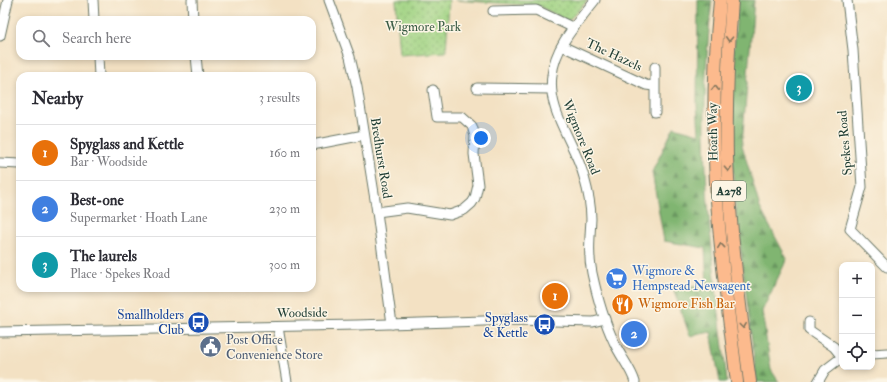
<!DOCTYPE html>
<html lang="en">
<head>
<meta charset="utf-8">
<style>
  body { margin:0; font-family:"IM FELL Double Pica",serif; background:#f2f2f3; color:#2b2b33 }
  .controls { position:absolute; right:12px; bottom:12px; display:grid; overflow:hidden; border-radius:8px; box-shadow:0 2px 6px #0003 }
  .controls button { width:36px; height:36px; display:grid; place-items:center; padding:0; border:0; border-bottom:1px solid #e1e1e2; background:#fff; color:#2b2b33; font:20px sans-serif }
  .you { position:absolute; left:481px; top:138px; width:14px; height:14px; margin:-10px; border:3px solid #fff; border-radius:50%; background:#1a73e8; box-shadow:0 0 0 6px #1a73e833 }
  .badge { display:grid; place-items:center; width:26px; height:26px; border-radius:50%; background:#db2777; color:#fff; font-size:13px; font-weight:700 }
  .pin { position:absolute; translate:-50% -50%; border:2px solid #fff; box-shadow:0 1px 4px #0006 }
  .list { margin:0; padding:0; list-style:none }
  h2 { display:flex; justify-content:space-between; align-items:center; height:52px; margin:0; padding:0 16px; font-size:17px }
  h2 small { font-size:13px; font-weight:400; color:#7c7c81 }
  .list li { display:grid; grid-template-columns:26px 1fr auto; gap:12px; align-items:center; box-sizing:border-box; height:56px; padding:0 16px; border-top:1px solid #e1e1e2 }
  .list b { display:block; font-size:15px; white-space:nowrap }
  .list p { margin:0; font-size:13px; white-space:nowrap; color:#7c7c81 }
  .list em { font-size:13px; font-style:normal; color:#7c7c81 }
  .icon { flex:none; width:22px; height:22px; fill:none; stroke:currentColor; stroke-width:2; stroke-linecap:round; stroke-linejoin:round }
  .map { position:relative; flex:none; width:887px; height:382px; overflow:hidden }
  .search { position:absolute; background:#fff; box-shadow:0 2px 6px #0003; left:16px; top:16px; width:300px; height:44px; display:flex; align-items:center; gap:10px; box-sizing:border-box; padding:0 14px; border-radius:12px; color:#7c7c81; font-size:15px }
  .panel { position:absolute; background:#fff; box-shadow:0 2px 6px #0003; left:16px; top:72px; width:300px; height:220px; border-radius:12px }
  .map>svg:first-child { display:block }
  .forest { fill:url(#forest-firs); stroke:#507952 }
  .park { fill:url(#park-dots); stroke:#60885c }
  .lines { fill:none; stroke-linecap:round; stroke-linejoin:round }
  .minor-casing { stroke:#697666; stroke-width:11 }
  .major-casing { stroke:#697666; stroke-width:14 }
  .minor { stroke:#fff; stroke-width:9 }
  .major { stroke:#fcba8d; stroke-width:12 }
  .oneway { stroke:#82755c }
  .labels { text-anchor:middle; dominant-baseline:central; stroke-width:3; stroke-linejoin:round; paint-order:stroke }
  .shield { fill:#fcf5e5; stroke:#617469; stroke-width:1 }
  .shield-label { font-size:12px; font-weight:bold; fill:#1f3d34 }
  .park-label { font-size:13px; fill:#395b44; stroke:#fcf5e5 }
  .street-label { font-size:13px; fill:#1f3d34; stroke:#fcf5e5 }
  .shop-label { font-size:13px; fill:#366cbe; stroke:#fcf5e5; text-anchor:start }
  .food-label { font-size:13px; fill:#c56008; stroke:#fcf5e5; text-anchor:start }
  .transit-label { font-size:13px; fill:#164399; stroke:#fcf5e5; text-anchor:end }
  .service-label { font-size:13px; fill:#4e5e75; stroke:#fcf5e5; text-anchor:start }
</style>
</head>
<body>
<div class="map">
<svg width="887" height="382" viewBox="0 0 887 382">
  <defs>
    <pattern id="forest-firs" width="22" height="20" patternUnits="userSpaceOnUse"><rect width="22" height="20" fill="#80b571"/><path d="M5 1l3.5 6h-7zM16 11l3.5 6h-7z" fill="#68945e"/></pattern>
    <pattern id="park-dots" width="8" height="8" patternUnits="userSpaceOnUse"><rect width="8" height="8" fill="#a0d383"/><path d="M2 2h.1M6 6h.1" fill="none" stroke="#82ac6c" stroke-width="1.8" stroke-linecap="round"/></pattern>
  </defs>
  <rect width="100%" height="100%" fill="#fcf5e5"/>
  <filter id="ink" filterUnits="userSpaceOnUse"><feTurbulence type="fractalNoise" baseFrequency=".025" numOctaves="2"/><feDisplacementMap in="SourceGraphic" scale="8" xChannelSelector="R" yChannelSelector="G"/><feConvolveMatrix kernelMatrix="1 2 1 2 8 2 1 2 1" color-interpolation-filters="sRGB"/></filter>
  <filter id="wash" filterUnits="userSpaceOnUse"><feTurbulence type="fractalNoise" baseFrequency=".012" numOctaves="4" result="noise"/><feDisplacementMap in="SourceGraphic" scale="16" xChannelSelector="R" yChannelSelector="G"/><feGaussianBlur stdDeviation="0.9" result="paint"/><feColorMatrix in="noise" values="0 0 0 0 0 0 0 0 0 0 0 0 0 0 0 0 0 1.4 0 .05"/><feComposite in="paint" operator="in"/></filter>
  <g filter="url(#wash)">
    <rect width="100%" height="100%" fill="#f3e1c3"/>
    <g class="forest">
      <path d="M 698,0 L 712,0 C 707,45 704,91 705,137 C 706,219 718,301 727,382 L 720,382 L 711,332 L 690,336 L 673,288 L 707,286 L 705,248 L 664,241 L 652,172 L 674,127 L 699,134 L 697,105 Z"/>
      <polygon points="738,0 754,0 742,145 760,208 787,259 762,311 771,370 779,382 757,382 734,196 730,97"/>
    </g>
    <g class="park">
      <polygon points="396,0 449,0 446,52 400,55"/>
      <polygon points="455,0 588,0 568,21 539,6"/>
    </g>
  </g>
  <g filter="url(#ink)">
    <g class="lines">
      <defs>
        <g id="minor">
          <polyline points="93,0 94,20"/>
          <polyline points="192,0 193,20"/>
          <polyline points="329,0 350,57 357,87 377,212 392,324"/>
          <path d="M 595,0 C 578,22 555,46 552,75 C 547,113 575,142 584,177 C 588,191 591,205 591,219 C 590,237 588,255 592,273 C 597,296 604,321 614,342 C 620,356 631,368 635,382"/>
          <polyline points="847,0 853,50 862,187 850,229 887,267"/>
          <polyline points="493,11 536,10 574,28"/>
          <polyline points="0,36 8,0"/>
          <polyline points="562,46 646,85 654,86"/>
          <polyline points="98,56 99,76"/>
          <polyline points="196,56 198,76"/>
          <polyline points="477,88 551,89"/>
          <polyline points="655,112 655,67"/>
          <polyline points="312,145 364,135"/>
          <polyline points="0,163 20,164"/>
          <polyline points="377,212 407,208 450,215 464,210 472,203 475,198 478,185 474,154 475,136 472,126 462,117 437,117 433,90"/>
          <polyline points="809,322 809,330 834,347 842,357"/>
          <polyline points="278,327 287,382"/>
          <polyline points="0,332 357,325 515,320 593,322 605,319"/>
          <polyline points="872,354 887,353"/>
          <polyline points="818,382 825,370 842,357"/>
        </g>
        <g id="major">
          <path d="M 720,0 C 715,53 713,105 715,158 C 717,233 728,308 737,382"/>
          <path d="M 732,0 C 728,53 726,105 727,158 C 730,233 740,308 750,382"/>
        </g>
      </defs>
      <use href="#minor" class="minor-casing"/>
      <use href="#major" class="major-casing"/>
      <use href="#minor" class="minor"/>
      <use href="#major" class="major"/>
    </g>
    <defs><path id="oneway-chevron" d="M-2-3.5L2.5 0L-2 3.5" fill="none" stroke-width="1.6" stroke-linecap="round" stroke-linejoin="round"/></defs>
    <g class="oneway">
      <use href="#oneway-chevron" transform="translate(729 39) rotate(93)"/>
      <use href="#oneway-chevron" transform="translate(715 88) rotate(-89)"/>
      <use href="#oneway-chevron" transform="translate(728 169) rotate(87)"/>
      <use href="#oneway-chevron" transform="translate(721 246) rotate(-96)"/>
      <use href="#oneway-chevron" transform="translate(743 326) rotate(83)"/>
    </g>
  </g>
  <defs>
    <symbol id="supermarket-disc" viewBox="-11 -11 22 22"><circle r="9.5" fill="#3f7fe0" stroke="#fcf5e5"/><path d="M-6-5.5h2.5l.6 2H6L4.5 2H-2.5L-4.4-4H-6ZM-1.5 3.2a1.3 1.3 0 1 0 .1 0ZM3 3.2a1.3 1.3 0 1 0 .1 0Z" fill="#fff"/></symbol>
    <symbol id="restaurant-disc" viewBox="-11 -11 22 22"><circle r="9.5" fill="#e8710a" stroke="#fcf5e5"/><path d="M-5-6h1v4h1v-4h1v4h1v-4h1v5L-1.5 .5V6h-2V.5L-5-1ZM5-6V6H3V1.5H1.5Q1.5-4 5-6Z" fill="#fff"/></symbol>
    <symbol id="bus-disc" viewBox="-11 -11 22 22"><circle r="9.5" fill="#1a4fb4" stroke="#fcf5e5"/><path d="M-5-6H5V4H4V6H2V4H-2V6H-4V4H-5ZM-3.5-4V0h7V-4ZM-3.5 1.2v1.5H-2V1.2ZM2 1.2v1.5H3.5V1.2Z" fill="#fff"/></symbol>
    <symbol id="civic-disc" viewBox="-11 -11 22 22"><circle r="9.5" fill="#5c6f8a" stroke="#fcf5e5"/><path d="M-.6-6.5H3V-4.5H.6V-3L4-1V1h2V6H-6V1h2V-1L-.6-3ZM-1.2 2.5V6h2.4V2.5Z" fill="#fff"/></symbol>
  </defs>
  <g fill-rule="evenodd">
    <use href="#supermarket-disc" x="604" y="266" width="25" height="25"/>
    <use href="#restaurant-disc" x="610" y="292" width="25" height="25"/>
    <use href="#bus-disc" x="186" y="310" width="25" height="25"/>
    <use href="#bus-disc" x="532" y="312" width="25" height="25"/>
    <use href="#civic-disc" x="198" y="334" width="25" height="25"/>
  </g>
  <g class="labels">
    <rect class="shield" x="712" y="181" width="34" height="20" rx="3"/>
    <g class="shield-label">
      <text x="729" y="191">A278</text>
    </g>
    <g class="park-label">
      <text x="423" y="27">Wigmore Park</text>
    </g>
    <g class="street-label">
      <text transform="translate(614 55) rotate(25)">The Hazels</text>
      <text transform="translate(713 132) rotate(-91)">Hoath Way</text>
      <text transform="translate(581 137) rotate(68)">Wigmore Road</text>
      <text transform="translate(845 143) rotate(-95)">Spekes Road</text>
      <text transform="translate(381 158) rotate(81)">Bredhurst Road</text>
      <text transform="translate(302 313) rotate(-1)">Woodside</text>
    </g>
    <g class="shop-label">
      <text x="632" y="271">Wigmore &amp;<tspan x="632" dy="15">Hempstead Newsagent</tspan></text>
    </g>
    <g class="food-label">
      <text x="638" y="304">Wigmore Fish Bar</text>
    </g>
    <g class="transit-label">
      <text x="184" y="315">Smallholders<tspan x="184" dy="15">Club</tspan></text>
      <text x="528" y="318">Spyglass<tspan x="528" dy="15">&amp; Kettle</tspan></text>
    </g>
    <g class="service-label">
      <text x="226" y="340">Post Office<tspan x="226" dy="15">Convenience Store</tspan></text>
    </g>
  </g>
</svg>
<div class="controls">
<button>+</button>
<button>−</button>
<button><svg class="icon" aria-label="locate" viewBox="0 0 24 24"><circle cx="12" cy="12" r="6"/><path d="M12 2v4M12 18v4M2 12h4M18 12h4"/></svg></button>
</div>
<div class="you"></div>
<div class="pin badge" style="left:555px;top:296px;background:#e8710a">1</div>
<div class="pin badge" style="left:634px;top:334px;background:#3f7fe0">2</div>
<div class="pin badge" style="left:799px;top:88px;background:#0f9aa8">3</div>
<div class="search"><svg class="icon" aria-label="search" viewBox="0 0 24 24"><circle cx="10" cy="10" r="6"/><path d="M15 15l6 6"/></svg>Search here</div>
<section class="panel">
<h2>Nearby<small>3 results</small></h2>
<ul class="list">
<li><span class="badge" style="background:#e8710a">1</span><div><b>Spyglass and Kettle</b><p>Bar · Woodside</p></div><em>160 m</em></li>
<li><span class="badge" style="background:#3f7fe0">2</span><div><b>Best-one</b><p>Supermarket · Hoath Lane</p></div><em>230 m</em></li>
<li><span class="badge" style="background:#0f9aa8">3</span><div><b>The laurels</b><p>Place · Spekes Road</p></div><em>300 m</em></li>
</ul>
</section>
</div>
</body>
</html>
